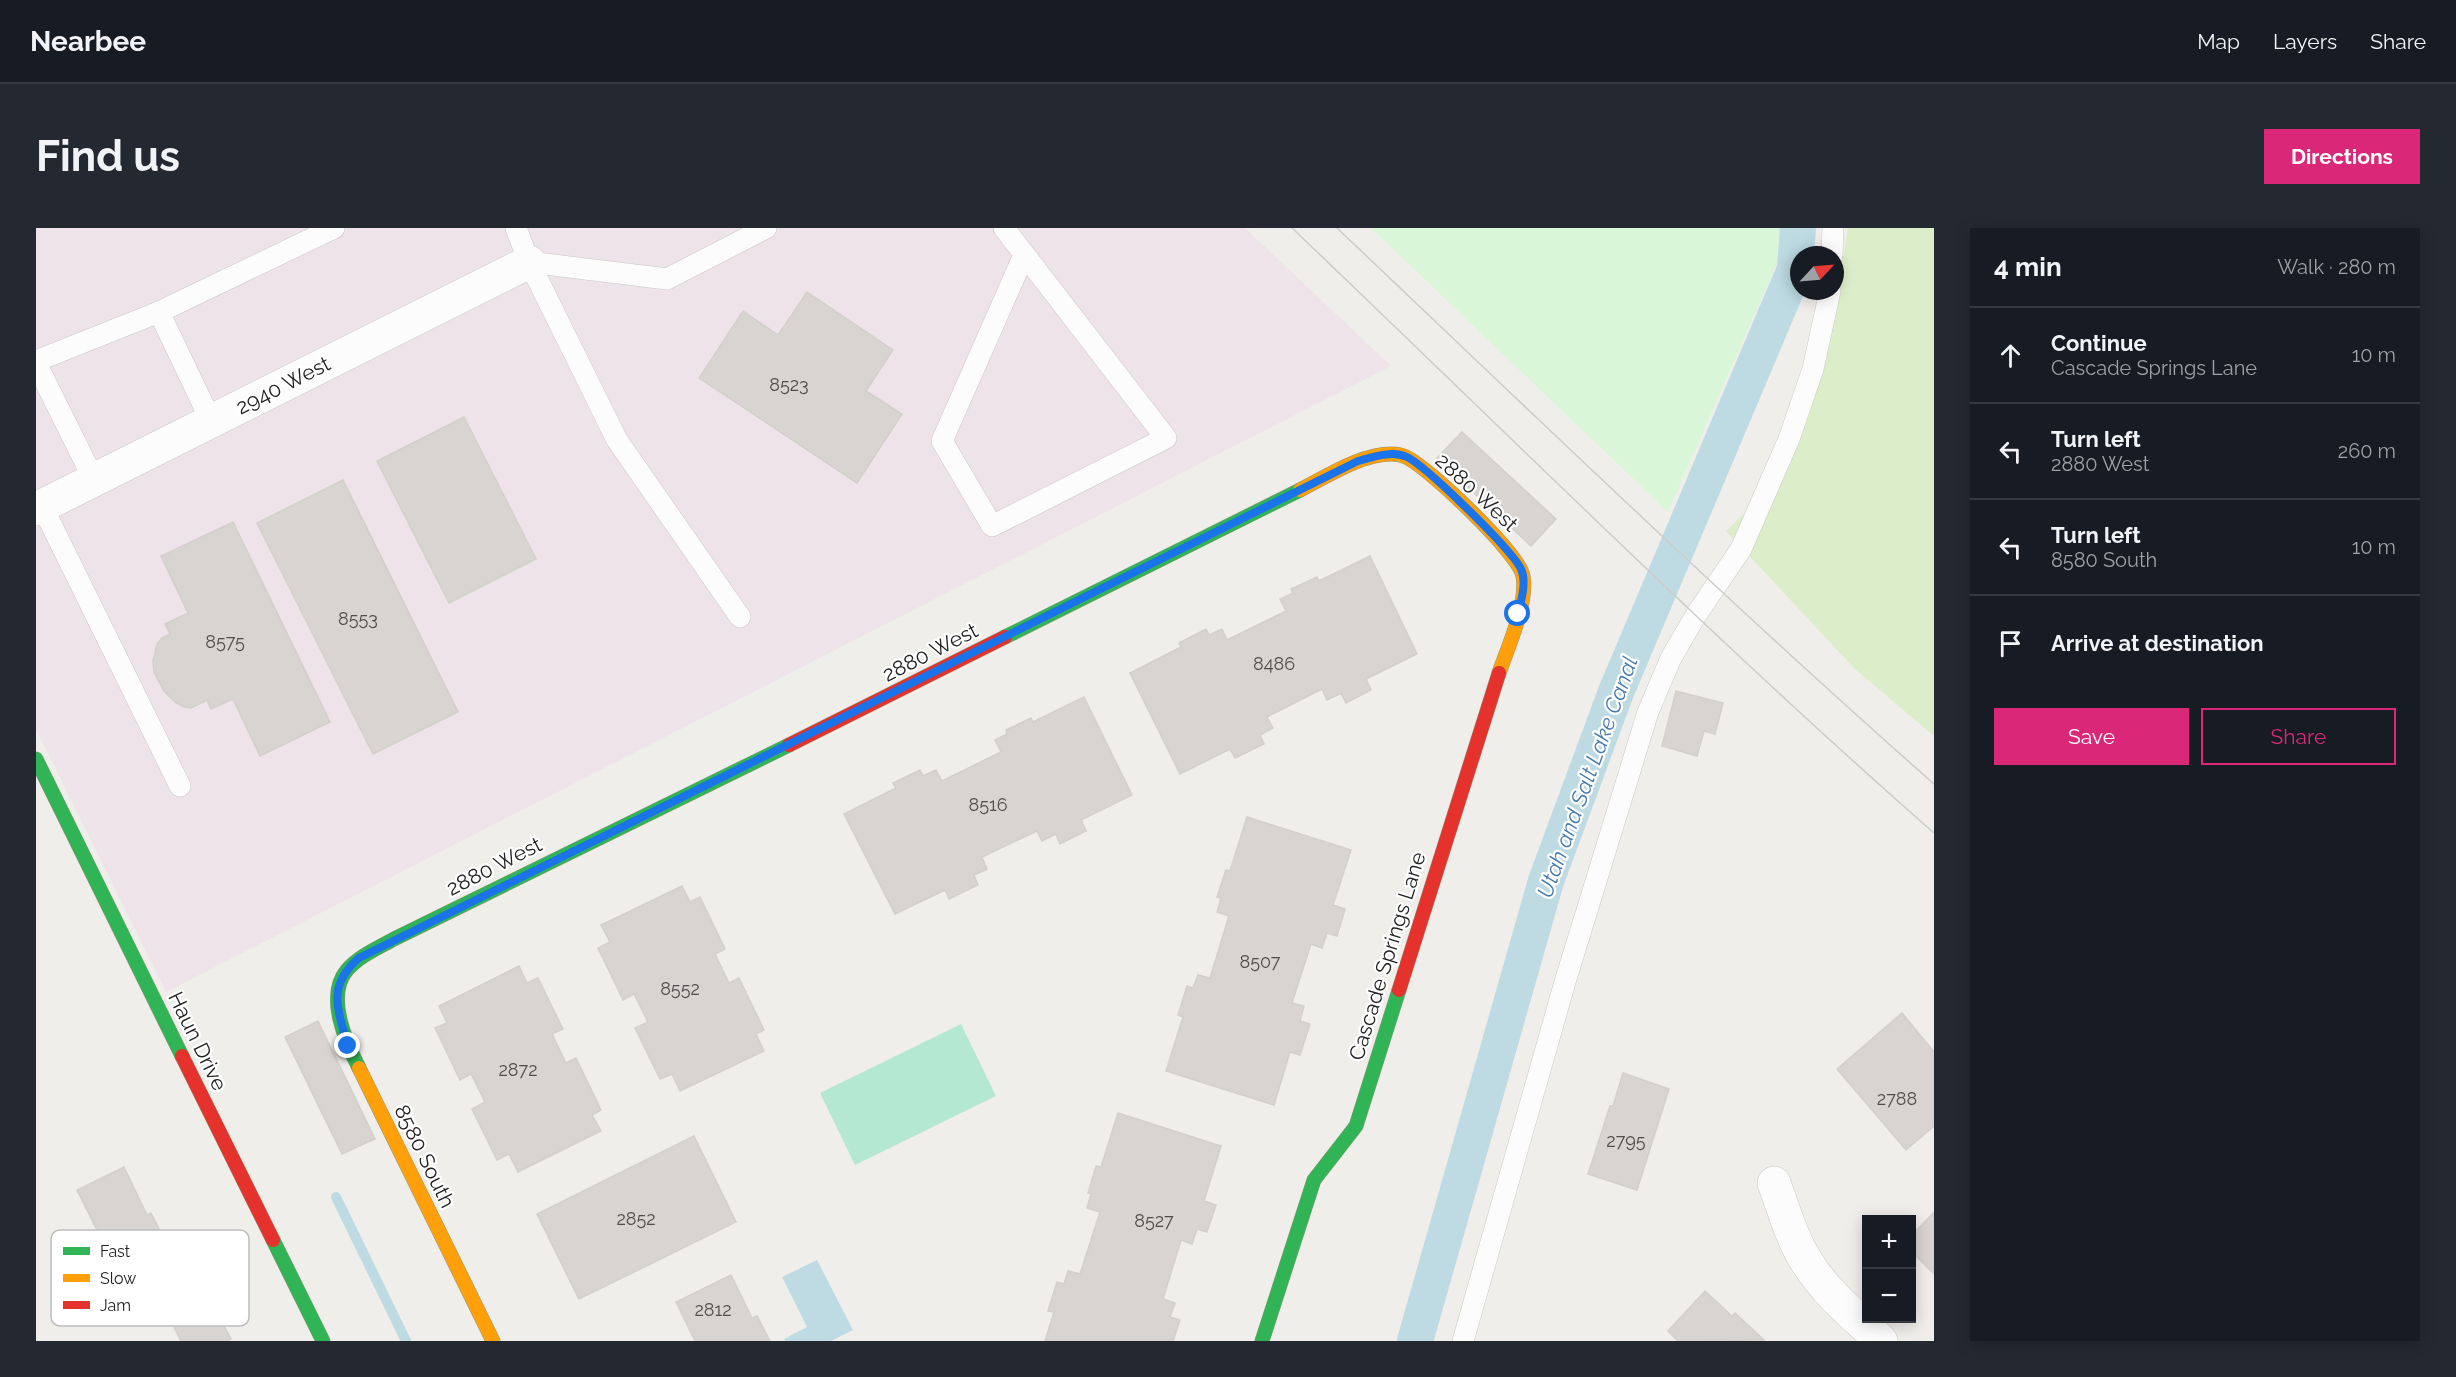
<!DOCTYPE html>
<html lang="en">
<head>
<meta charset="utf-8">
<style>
  body { margin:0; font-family:Raleway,sans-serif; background:#242831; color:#f1f3f6 }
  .controls { position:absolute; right:18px; bottom:18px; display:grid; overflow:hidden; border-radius:0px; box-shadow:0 3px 15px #0003 }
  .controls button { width:54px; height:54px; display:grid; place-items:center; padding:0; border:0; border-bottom:2px solid #363941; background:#171b24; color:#f1f3f6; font:30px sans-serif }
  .compass { position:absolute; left:1754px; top:18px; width:54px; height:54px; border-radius:50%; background:#171b24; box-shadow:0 3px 15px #0003; rotate:64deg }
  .stop { position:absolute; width:18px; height:18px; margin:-14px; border:4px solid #1a73e8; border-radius:50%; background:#fff }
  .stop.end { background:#1a73e8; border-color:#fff; box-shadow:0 2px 6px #0008 }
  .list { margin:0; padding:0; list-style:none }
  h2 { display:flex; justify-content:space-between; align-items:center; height:78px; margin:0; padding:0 24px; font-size:26px }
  h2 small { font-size:20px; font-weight:400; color:#9ea1a6 }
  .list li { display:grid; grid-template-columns:39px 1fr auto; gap:18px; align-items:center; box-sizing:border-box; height:96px; padding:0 24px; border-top:2px solid #363941 }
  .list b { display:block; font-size:22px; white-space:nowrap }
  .list p { margin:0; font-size:20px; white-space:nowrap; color:#9ea1a6 }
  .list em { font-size:20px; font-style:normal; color:#9ea1a6 }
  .actions { display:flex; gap:12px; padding:18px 24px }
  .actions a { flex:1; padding:14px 0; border:2px solid #db2777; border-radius:0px; text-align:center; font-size:21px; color:#db2777 }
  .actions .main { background:#db2777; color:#fff }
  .icon { flex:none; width:33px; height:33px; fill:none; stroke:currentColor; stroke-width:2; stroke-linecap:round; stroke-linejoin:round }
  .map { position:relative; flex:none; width:1898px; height:1113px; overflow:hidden; border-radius:0px }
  header { display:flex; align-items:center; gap:36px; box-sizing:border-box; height:84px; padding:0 30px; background:#171b24; border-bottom:2px solid #363941 }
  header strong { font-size:28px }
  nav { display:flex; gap:33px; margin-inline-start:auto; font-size:21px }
  .intro { display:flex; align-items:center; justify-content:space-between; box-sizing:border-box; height:144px; padding:0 36px }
  h1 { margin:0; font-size:42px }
  .button { padding:15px 27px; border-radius:0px; background:#db2777; color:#fff; font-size:21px; font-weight:700 }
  main { display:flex; gap:36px; padding:0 36px }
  aside { flex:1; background:#171b24; border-radius:0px; box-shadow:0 3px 15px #0003 }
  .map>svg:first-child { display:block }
  .industrial { fill:#ede3e9 }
  .grass { fill:#dcedc9 }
  .park { fill:#d9f6d9 }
  .pitch { fill:#b5e8d3 }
  .water { fill:#bedbe4 }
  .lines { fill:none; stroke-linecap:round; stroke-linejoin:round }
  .stream { stroke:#bedbe4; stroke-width:10 }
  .canal { stroke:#bedbe4; stroke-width:36 }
  .building { fill:#d7d4d1; stroke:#d3d0cc; stroke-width:1.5 }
  .lane-casing { stroke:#c9c8c6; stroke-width:22 }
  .street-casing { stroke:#c9c8c6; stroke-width:34 }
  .fast-casing { stroke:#999b80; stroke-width:15 }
  .slow-casing { stroke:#999b80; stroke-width:15 }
  .jam-casing { stroke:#999b80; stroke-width:15 }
  .lane { stroke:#fdfcfc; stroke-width:21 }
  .street { stroke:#fdfcfc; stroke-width:33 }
  .fast { stroke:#30b455; stroke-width:14 }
  .slow { stroke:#ff9f0a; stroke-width:14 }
  .jam { stroke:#e5322d; stroke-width:14 }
  .tram { stroke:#cccccb; stroke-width:1.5 }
  .route { stroke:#1a73e8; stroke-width:8 }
  .labels { text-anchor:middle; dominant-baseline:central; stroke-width:4.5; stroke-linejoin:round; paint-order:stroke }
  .number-label { font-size:18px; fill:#4f4e4e }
  .street-label { font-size:21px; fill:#222; stroke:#fff }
  .water-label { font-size:22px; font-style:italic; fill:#4679ae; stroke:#fff }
  .key { fill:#fff; stroke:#bdbdbd; stroke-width:1.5 }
  .key-label { font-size:16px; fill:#222 }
</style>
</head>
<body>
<header>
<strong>Nearbee</strong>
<nav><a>Map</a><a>Layers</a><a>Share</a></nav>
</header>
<div class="intro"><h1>Find us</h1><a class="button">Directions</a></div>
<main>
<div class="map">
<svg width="1898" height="1113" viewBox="0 0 1898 1113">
  <rect width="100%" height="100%" fill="#f0eeea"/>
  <polygon class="industrial" points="0,0 1209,0 1355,138 130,764 0,501"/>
  <polygon class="grass" points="1812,0 1898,0 1898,508 1819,441 1690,303 1737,257 1793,119"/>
  <polygon class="park" points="1335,0 1745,0 1744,28 1632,284"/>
  <polygon class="pitch" points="925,796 960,868 819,937 784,865"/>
  <polygon class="water" points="781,1032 817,1102 795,1113 749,1113 748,1111 771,1099 746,1049"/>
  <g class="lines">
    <polyline class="stream" points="300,969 370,1113"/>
    <polyline class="canal" points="1379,1113 1510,653 1580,464 1759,41 1762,0"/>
  </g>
  <g class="building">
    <polygon points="771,64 857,122 830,163 866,186 821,255 663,150 707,83 742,107"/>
    <polygon points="428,189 500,331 413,375 341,233"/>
    <polygon points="1426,204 1520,291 1495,318 1401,230"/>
    <polygon points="307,252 422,484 337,526 221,295"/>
    <polygon points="197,294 294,494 224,528 197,471 175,481 171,472 155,480 148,479 140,475 128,463 118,444 117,433 121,416 126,410 134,406 129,396 152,385 125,328"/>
    <polygon points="1334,328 1381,426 1330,451 1335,462 1310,475 1305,465 1291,472 1286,461 1231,489 1237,500 1224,507 1228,516 1199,530 1194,521 1144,546 1094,445 1145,419 1143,415 1170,401 1173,407 1186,401 1191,412 1250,383 1244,371 1257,365 1255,361 1281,349 1283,353"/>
    <polygon points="1640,463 1687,475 1679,506 1668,503 1661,528 1626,518"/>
    <polygon points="1048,469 1096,567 1045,592 1050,603 1024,616 1020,606 1006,613 1001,603 946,629 951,641 938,647 942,657 913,671 909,662 859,686 808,586 860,560 857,555 884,542 887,548 900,542 906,553 965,524 959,512 971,506 970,502 995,490 997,494"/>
    <polygon points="1211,589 1315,622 1297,677 1309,681 1301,708 1291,705 1286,720 1275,716 1256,775 1268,778 1264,793 1274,796 1264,827 1254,824 1238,877 1130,843 1147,789 1142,787 1151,758 1157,760 1162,747 1174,750 1193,688 1181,684 1185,670 1181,669 1190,642 1194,643"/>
    <polygon points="646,658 654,674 664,669 689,721 679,726 693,755 703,750 728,802 720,806 728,823 644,863 636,846 624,851 599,800 612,794 598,766 587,772 562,720 574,714 565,697"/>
    <polygon points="483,738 491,755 502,750 527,801 516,806 530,835 540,830 565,882 556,887 565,903 482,944 473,926 461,932 436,881 449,874 435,846 424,852 399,800 411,795 403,778"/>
    <polygon points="1866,785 1898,824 1898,898 1870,922 1801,841"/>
    <polygon points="282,793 339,911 306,926 249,809"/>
    <polygon points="1587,845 1633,861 1601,962 1552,946 1574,878 1577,878"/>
    <polygon points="1082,885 1185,918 1168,973 1180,977 1171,1004 1161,1001 1156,1016 1145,1012 1127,1071 1139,1075 1134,1089 1144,1092 1137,1113 1009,1113 1018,1084 1012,1083 1021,1054 1028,1056 1032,1043 1044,1046 1064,984 1051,980 1055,966 1052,965 1060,938 1065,939"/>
    <polygon points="658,908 700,994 543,1071 501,986"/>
    <polygon points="88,939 111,987 115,985 150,1055 100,1080 41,962"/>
    <polygon points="1898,984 1898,1046 1876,1024 1876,1007"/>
    <polygon points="695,1047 716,1090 721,1088 734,1113 659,1113 640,1074"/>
    <polygon points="1669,1063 1696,1088 1699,1085 1728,1112 1642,1113 1632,1103"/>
    <polygon points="176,1075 195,1111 191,1113 145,1113 136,1095"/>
  </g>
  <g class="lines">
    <defs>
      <g id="lane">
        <polyline points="480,0 493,34 581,212 704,389"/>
        <polyline points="968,0 1130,210 956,298 906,213 988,27"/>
        <polyline points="1796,27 1797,0"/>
        <polyline points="493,34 631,51 730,0"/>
        <polyline points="0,133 123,84"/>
        <polyline points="0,135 58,252"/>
        <polyline points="175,193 123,84 298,0"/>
        <polyline points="6,278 144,558"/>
        <polyline points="1427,1113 1529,754 1612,484 1635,430 1660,387 1705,321 1753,211 1777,141 1794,63"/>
      </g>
      <g id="street">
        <polyline points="0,281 493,34"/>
        <path d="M 1738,955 C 1748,982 1756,1012 1772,1036 C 1791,1066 1820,1089 1845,1113"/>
      </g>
      <g id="fast">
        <polyline points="969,409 1264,262"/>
        <polyline points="0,531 146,828"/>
        <path d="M 323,840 C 310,814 289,768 311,742 C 323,728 342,720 358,711 L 753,517"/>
        <polyline points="237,1012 287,1113"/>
        <polyline points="1226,1113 1278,952 1320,898 1363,762"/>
      </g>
      <g id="slow">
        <path d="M 1264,262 C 1292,248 1324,226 1356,226 C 1361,226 1366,227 1370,229 C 1392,239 1483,325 1487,348 C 1492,375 1472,419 1463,445"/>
        <polyline points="323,840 457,1113"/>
      </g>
      <g id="jam">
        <polyline points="753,517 969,409"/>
        <polyline points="1363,762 1463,445"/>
        <polyline points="146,828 237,1012"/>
      </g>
    </defs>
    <use href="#lane" class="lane-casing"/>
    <use href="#street" class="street-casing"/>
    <use href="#fast" class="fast-casing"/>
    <use href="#slow" class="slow-casing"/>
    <use href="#jam" class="jam-casing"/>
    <use href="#lane" class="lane"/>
    <use href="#street" class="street"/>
    <use href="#fast" class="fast"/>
    <use href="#slow" class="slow"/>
    <use href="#jam" class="jam"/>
    <g class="tram">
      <path d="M 1256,0 C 1469,203 1677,411 1898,605"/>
      <path d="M 1301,0 C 1498,187 1694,376 1898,556"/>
    </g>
  </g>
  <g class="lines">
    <path class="route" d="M 312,818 C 302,782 290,758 323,730 L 1322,233 C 1337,229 1356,222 1371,229 C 1391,239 1475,321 1485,341 C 1491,354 1485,373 1482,386"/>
  </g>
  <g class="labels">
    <g class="number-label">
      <text x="753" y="156">8523</text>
      <text x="322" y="390">8553</text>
      <text x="189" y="413">8575</text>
      <text x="1238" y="435">8486</text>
      <text x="952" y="576">8516</text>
      <text x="1224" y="733">8507</text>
      <text x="644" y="760">8552</text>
      <text x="482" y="841">2872</text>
      <text x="1861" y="870">2788</text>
      <text x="1590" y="912">2795</text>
      <text x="600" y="990">2852</text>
      <text x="1118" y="992">8527</text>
      <text x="677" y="1081">2812</text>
    </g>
    <g class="street-label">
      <text transform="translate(247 157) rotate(-27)">2940 West</text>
      <text transform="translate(1441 264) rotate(43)">2880 West</text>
      <text transform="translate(894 424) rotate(-27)">2880 West</text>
      <text transform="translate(458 638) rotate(-27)">2880 West</text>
      <text transform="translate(1351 728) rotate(-73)">Cascade Springs Lane</text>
      <text transform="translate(162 813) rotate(64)">Haun Drive</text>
      <text transform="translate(389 928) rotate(64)">8580 South</text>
    </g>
    <g class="water-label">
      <text transform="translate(1551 549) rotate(-70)">Utah and Salt Lake Canal</text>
    </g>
  </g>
  <rect x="15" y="1002" width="198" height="96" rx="9" class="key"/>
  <rect x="27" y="1019" width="27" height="8" fill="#30b455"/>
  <rect x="27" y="1046" width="27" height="8" fill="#ff9f0a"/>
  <rect x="27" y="1073" width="27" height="8" fill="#e5322d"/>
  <g class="key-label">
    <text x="64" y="1029">Fast</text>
    <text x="64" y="1056">Slow</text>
    <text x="64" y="1083">Jam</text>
  </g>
</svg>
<div class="controls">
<button>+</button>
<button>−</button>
</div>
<svg class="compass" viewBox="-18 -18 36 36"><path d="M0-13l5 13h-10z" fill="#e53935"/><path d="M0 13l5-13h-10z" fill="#9ea1a6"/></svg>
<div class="stop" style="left:1482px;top:386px"></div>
<div class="stop end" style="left:312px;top:818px"></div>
</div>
<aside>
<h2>4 min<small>Walk · 280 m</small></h2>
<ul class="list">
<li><svg class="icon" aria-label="ahead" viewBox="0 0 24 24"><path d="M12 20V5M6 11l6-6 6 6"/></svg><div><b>Continue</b><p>Cascade Springs Lane</p></div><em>10 m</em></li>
<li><svg class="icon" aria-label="left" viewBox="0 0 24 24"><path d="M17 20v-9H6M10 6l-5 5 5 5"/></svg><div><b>Turn left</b><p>2880 West</p></div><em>260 m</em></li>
<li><svg class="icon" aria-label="left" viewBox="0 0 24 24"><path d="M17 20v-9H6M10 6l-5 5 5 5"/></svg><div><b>Turn left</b><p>8580 South</p></div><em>10 m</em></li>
<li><svg class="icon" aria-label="arrive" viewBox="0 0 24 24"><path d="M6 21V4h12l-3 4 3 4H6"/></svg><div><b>Arrive at destination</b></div></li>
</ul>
<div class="actions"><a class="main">Save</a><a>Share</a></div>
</aside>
</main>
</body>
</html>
